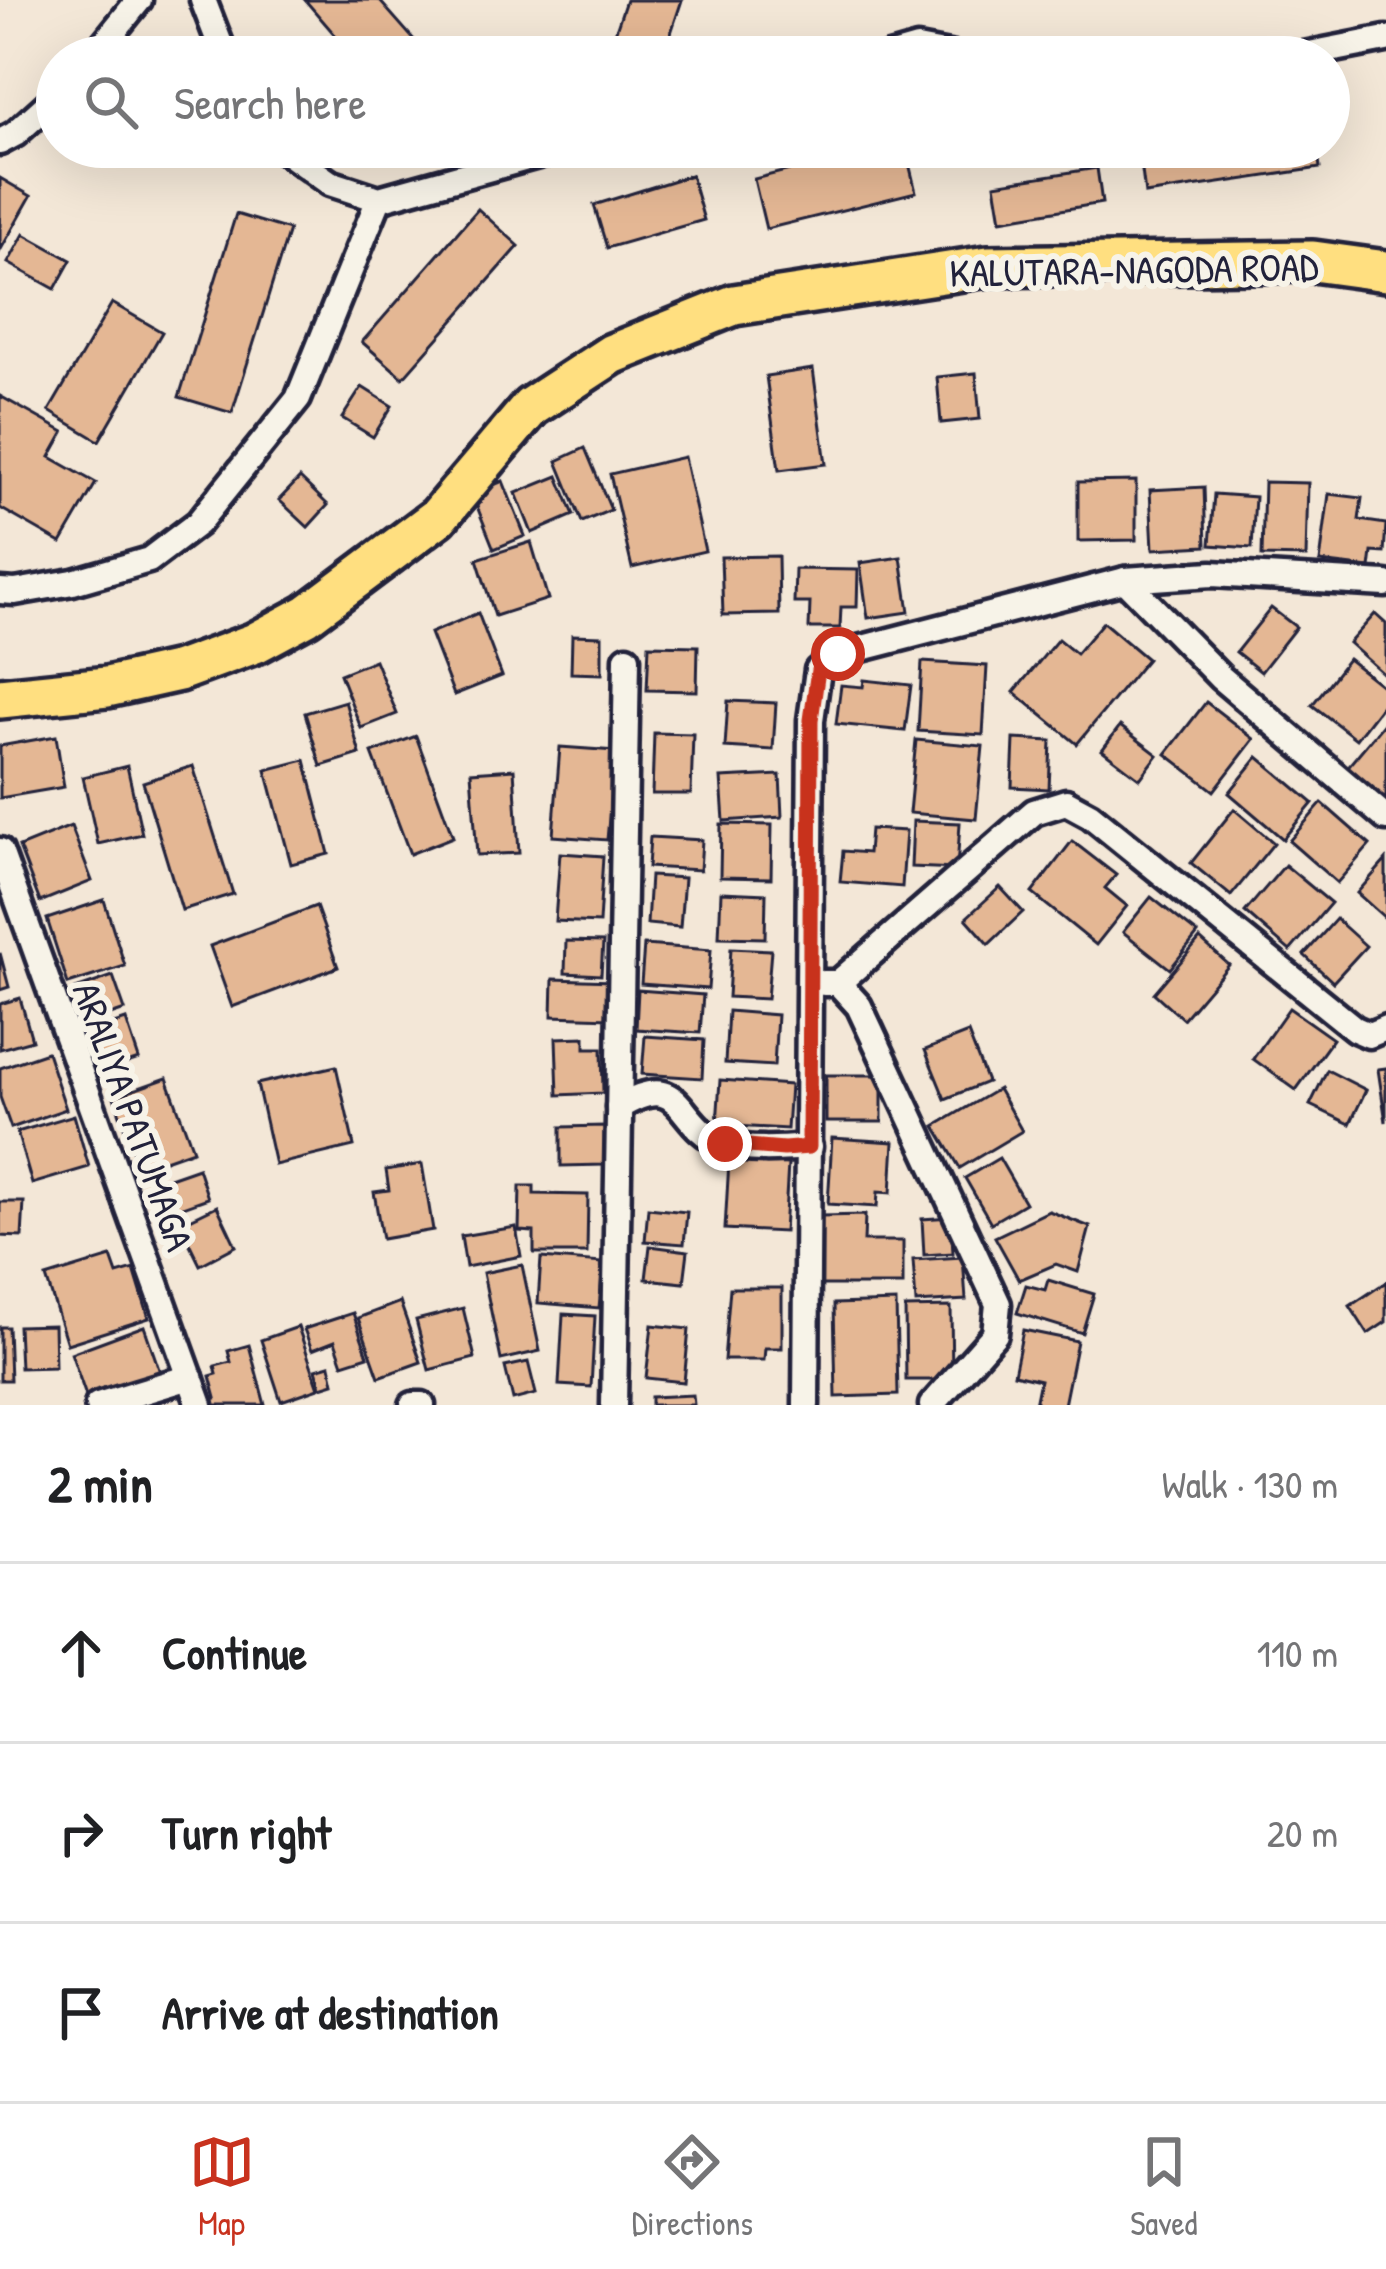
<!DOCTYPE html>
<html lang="en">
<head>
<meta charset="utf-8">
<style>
  body { margin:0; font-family:"Patrick Hand",sans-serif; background:#f6f6f6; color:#202124 }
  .stop { position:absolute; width:36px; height:36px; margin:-27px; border:9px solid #c8321e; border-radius:50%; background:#fff }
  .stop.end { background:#c8321e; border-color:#fff; box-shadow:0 3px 12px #0008 }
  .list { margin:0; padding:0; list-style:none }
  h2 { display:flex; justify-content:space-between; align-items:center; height:156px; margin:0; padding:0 48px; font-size:51px }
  h2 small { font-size:39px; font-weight:400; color:#757577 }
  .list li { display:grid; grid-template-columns:78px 1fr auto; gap:36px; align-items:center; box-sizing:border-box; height:180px; padding:0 48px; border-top:3px solid #e0e0e0 }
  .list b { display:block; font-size:45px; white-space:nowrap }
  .list em { font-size:39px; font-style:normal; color:#757577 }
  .icon { flex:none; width:66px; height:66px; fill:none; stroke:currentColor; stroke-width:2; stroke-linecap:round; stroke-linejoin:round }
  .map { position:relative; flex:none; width:1386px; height:1405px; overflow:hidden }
  .search { position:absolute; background:#fff; box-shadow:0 12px 48px #0002; left:36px; right:36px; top:36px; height:132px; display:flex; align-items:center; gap:30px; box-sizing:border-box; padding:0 42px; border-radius:66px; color:#757577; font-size:45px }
  .sheet { height:696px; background:#fff }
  nav { display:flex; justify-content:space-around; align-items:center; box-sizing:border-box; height:168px; border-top:3px solid #e0e0e0; background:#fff; font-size:33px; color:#757577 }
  nav a { display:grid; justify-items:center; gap:6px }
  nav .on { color:#c8321e }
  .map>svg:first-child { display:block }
  .building { fill:#e4b794; stroke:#22223b; stroke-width:3 }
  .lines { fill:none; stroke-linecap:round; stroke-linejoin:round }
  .street-casing { stroke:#22223b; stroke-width:33 }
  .primary-casing { stroke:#22223b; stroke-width:48 }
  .street { stroke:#f7f3e8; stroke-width:24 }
  .primary { stroke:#ffdf80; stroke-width:39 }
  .route { stroke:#c8321e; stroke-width:15 }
  .labels { text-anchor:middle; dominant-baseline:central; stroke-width:12; stroke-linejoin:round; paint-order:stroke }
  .street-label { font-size:39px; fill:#22223b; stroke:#f7f3e8 }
</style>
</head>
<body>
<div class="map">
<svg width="1386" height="1405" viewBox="0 0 1386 1405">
  <rect width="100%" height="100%" fill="#f3e7d7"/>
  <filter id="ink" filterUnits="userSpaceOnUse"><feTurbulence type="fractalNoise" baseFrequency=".00833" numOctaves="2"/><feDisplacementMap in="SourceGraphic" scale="24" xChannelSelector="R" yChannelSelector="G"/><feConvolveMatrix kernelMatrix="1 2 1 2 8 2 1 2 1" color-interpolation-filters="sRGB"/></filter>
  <g filter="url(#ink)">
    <g class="building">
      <polygon points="305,0 379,0 424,51 417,57 354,57"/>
      <polygon points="626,0 682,0 663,57 607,57"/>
      <polygon points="881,147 905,147 916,192 766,229 754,179"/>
      <polygon points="1139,147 1317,147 1320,168 1145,194"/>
      <polygon points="1097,168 1102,203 1001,220 995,184"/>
      <polygon points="691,175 704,220 607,248 594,205"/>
      <polygon points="0,178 31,196 0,251"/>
      <polygon points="478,209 519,246 403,378 362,342"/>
      <polygon points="236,214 289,230 232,413 179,397"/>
      <polygon points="24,234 71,260 55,289 8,263"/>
      <polygon points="112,303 162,332 99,441 49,411"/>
      <polygon points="813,369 826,464 779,470 766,376"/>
      <polygon points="976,373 980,419 941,423 937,377"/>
      <polygon points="362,387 392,406 373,437 342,418"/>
      <polygon points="0,396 64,432 50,457 96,483 61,543 0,508"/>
      <polygon points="585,448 611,510 582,522 557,461"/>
      <polygon points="684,457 705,551 632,568 610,474"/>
      <polygon points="558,476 574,515 532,533 516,493"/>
      <polygon points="300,478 328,505 308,527 279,500"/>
      <polygon points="503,481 525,536 494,549 472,494"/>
      <polygon points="1136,481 1136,540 1078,541 1078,482"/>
      <polygon points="1264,482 1308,483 1306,557 1262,556"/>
      <polygon points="1204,487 1206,546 1153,549 1150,490"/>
      <polygon points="1214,494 1255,497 1252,548 1210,545"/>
      <polygon points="1329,494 1362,498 1359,520 1386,524 1384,553 1372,552 1370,568 1320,562"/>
      <polygon points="531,542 548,599 495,616 477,559"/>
      <polygon points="778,556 779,614 723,615 721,557"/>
      <polygon points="901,557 909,612 868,618 860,563"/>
      <polygon points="795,569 858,570 857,607 841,607 840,628 809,628 810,603 794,603"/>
      <polygon points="1271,608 1296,627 1261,672 1236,652"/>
      <polygon points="478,613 502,676 454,695 430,633"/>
      <polygon points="1375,614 1386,624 1386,676 1349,643"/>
      <polygon points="1103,622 1147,659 1077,744 1014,692 1058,639 1076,654"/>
      <polygon points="572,635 602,636 602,674 571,673"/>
      <polygon points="649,645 698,646 697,691 647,690"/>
      <polygon points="1348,659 1386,689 1386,700 1356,739 1312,705"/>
      <polygon points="375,660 397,714 361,728 340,674"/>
      <polygon points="922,662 987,666 983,735 918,731"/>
      <polygon points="864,680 911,685 905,731 836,724 841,685 863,687"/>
      <polygon points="345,701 360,754 321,766 305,713"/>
      <polygon points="728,701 776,703 773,750 725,747"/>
      <polygon points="1206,702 1254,739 1214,791 1166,754"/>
      <polygon points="1386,721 1386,804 1345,770"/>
      <polygon points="1120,726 1158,755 1140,779 1102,750"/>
      <polygon points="654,733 693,734 691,794 652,794"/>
      <polygon points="56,736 64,787 0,798 0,746"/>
      <polygon points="416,736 453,837 410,854 372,753"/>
      <polygon points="1014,739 1051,741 1049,789 1012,787"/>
      <polygon points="916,740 983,746 976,819 909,813"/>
      <polygon points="560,747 615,751 607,840 553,836"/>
      <polygon points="1258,757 1313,803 1283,839 1229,793"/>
      <polygon points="305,760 329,854 291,864 266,770"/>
      <polygon points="127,766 142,834 98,844 83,777"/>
      <polygon points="193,766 233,894 182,910 143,782"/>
      <polygon points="514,769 519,853 477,855 471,772"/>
      <polygon points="780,775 782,817 724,821 721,778"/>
      <polygon points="1322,803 1370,845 1337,883 1289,841"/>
      <polygon points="1234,809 1274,843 1231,896 1191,863"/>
      <polygon points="913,821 960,823 957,869 911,867"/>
      <polygon points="721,824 772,825 771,878 720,877"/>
      <polygon points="71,826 92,881 40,902 19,847"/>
      <polygon points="870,829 906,831 902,887 840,882 843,851 868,853"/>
      <polygon points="650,837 702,840 700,870 648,867"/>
      <polygon points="1072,841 1116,875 1105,888 1127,906 1096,945 1032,893"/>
      <polygon points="560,853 603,856 599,923 555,921"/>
      <polygon points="1386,860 1386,919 1357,893"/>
      <polygon points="1285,865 1331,903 1290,951 1245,912"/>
      <polygon points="650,876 684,878 680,927 647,924"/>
      <polygon points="1000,887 1023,912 989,944 966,918"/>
      <polygon points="721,892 766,894 765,938 719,937"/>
      <polygon points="1151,897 1198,934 1170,969 1123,932"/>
      <polygon points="104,900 125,966 68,984 47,919"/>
      <polygon points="316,906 338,967 232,1007 210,946"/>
      <polygon points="1336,919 1366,946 1333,982 1304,955"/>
      <polygon points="1200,939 1229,965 1183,1019 1154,993"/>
      <polygon points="566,941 603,942 601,975 565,973"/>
      <polygon points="644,945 711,950 708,989 641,984"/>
      <polygon points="731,948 771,950 767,999 728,997"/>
      <polygon points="0,953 9,987 0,990"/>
      <polygon points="113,976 125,1010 87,1023 76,989"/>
      <polygon points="553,979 613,981 611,1018 552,1016"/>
      <polygon points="638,990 703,995 700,1033 636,1029"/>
      <polygon points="20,998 32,1040 0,1049 0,1004"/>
      <polygon points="1289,1008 1333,1039 1296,1090 1253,1059"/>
      <polygon points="728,1011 777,1015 774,1066 725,1063"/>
      <polygon points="126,1020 139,1059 100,1072 87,1033"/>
      <polygon points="968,1033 987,1082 945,1099 925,1050"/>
      <polygon points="645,1036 704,1040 702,1078 642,1074"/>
      <polygon points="585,1037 585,1048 602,1048 603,1093 558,1095 556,1038"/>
      <polygon points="47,1052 66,1109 11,1128 0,1097 0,1068"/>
      <polygon points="336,1066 354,1146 275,1165 257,1084"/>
      <polygon points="1386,1068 1386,1122 1378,1069"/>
      <polygon points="1327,1070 1366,1090 1350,1124 1310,1105"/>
      <rect x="826" y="1075" width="56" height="47"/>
      <polygon points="167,1078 193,1150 139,1169 114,1097"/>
      <polygon points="720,1080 790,1085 787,1129 717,1125"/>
      <polygon points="998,1089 1022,1131 960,1168 935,1126"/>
      <polygon points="74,1115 89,1167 32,1184 17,1132"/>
      <polygon points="604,1126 605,1165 561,1166 561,1127"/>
      <polygon points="832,1138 894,1142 891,1193 878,1192 877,1207 828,1204"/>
      <polygon points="999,1158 1025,1203 991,1223 965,1178"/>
      <polygon points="729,1161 788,1164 784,1232 725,1229"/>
      <polygon points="422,1164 433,1230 382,1239 374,1192 389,1190 386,1170"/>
      <polygon points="198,1168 208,1198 166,1213 155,1183"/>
      <polygon points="520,1186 534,1186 534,1194 588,1195 587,1253 534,1253 534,1232 519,1231"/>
      <polygon points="0,1202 24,1202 22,1237 0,1236"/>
      <polygon points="217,1206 236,1246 200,1265 180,1224"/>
      <polygon points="648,1208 687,1212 684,1244 645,1241"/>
      <polygon points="1049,1211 1090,1227 1078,1272 1056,1264 1019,1280 995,1237"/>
      <polygon points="865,1215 864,1241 903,1241 903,1285 821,1285 821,1216"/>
      <polygon points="951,1217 953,1253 924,1255 922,1219"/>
      <polygon points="516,1227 521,1256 466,1267 461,1236"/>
      <polygon points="650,1246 688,1251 684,1283 646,1279"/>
      <polygon points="111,1257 117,1274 134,1269 149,1318 67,1344 46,1277"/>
      <polygon points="963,1257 966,1300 916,1303 913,1260"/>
      <polygon points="541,1258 603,1263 599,1308 538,1303"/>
      <polygon points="522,1265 540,1351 501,1360 483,1273"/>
      <polygon points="1048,1280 1094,1294 1082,1333 1017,1313 1026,1285 1045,1290"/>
      <polygon points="1386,1282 1386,1322 1368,1334 1350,1306"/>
      <polygon points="730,1288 782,1288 782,1348 765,1348 764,1360 724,1360"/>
      <polygon points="400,1302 421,1362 379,1377 358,1318"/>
      <polygon points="896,1302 898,1395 836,1397 834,1304"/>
      <polygon points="951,1307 952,1380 906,1380 905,1308"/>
      <polygon points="463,1308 475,1358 429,1370 416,1320"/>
      <polygon points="353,1313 368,1356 343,1364 335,1341 312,1350 304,1329"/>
      <polygon points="563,1314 595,1316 591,1387 559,1385"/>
      <polygon points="54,1325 55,1367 20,1368 18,1326"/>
      <polygon points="652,1325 689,1329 684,1382 646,1378"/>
      <polygon points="144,1326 160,1372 87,1399 71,1353"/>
      <polygon points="0,1327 8,1327 10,1380 0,1380"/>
      <polygon points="298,1327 319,1388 281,1401 261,1340"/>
      <polygon points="1023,1330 1077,1341 1064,1405 1035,1405 1040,1380 1014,1374"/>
      <polygon points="249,1345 265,1405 212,1405 210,1400 216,1398 210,1376 217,1374 215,1366 231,1362 228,1351"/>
      <polygon points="528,1362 536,1394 513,1400 505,1367"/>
      <polygon points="330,1365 334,1383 321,1387 316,1369"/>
      <polygon points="693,1395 694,1405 651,1405 651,1397"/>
    </g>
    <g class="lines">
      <defs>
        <g id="street">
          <polyline points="203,0 225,57"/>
          <polyline points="93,57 139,0"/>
          <polyline points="889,57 917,49 959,57"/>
          <polyline points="1294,57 1386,39"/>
          <polyline points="0,142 15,134 57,96"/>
          <polyline points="279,147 330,183 379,199 567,147"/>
          <polyline points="1125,580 1221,678 1386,818"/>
          <polyline points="0,591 15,592 73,582 149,560 198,523 298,399 379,199"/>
          <polyline points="0,851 200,1405"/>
          <polyline points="824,983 838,983 859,1006 998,1304 995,1334 932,1405"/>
          <polyline points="838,983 1034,812 1066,802 1090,815 1355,1029 1369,1035 1386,1028"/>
          <path d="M 619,1107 C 685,1067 674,1125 722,1143 C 747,1152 783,1149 809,1147"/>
          <polyline points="98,1405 190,1377"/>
          <polyline points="413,1405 422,1405"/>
          <polyline points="614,1405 627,658"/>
          <polyline points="806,1405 811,720 818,670 839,654 1125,580 1212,574 1386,584"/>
        </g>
        <polyline id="primary" points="0,698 107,687 179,671 255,643 307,615 438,517 531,407 612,354 734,305 988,266 1313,261 1386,271"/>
      </defs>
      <use href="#street" class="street-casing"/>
      <use href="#primary" class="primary-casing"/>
      <use href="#street" class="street"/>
      <use href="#primary" class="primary"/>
    </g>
  </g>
  <g class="lines" filter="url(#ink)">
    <polyline class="route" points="725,1144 784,1149 809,1147 811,720 818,670 838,654"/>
  </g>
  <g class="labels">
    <g class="street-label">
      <text transform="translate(1134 269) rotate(-1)">KALUTARA-NAGODA ROAD</text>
      <text transform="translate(134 1116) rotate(70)">ARALIYA PATUMAGA</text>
    </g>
  </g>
</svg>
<div class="stop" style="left:838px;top:654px"></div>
<div class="stop end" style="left:725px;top:1144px"></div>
<div class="search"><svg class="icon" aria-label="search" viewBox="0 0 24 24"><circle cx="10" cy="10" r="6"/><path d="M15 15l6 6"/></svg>Search here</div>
</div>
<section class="sheet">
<h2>2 min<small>Walk · 130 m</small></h2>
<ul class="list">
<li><svg class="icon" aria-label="ahead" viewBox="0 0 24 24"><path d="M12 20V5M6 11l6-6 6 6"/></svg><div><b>Continue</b></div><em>110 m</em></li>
<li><svg class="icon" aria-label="right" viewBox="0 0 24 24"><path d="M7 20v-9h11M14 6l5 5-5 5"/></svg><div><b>Turn right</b></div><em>20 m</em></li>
<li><svg class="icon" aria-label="arrive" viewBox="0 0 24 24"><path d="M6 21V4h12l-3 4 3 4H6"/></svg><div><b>Arrive at destination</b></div></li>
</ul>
</section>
<nav>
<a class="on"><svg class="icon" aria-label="map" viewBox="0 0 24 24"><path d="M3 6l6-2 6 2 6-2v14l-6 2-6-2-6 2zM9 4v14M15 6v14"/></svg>Map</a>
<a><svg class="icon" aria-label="directions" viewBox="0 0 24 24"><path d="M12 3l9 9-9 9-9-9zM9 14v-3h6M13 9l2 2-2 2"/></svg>Directions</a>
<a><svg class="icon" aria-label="saved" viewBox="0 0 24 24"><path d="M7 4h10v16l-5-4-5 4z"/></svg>Saved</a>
</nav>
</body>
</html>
